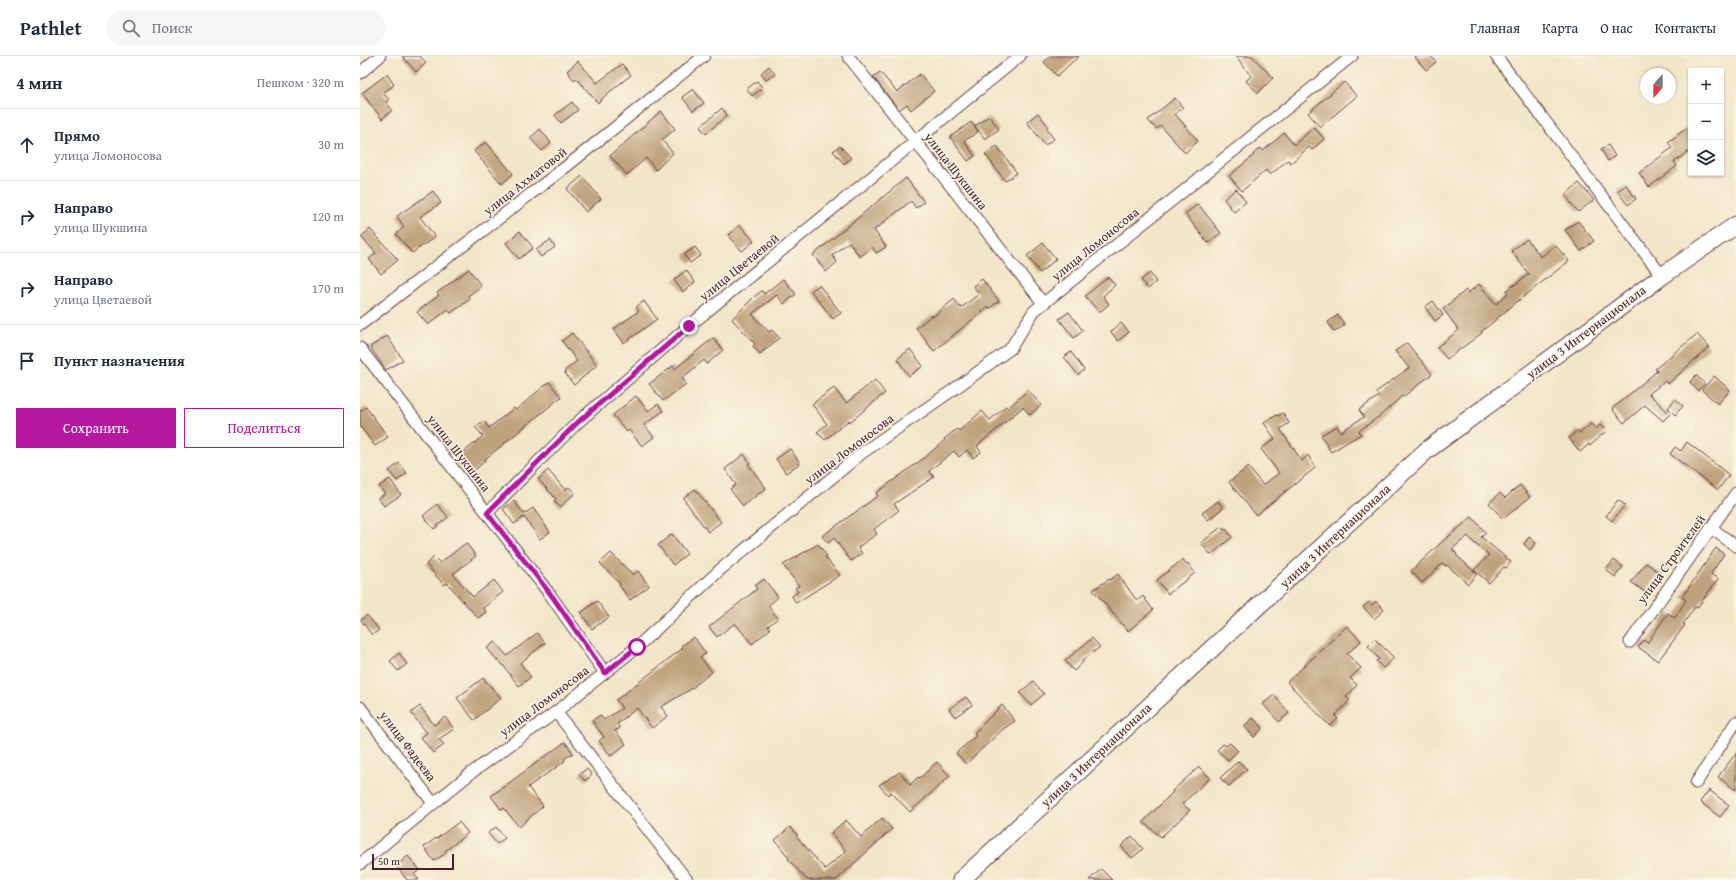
<!DOCTYPE html>
<html lang="ru">
<head>
<meta charset="utf-8">
<style>
  body { margin:0; font-family:"Gentium Book Plus",serif; background:#f6f6f7; color:#1f2937 }
  .controls { position:absolute; right:12px; top:12px; display:grid; overflow:hidden; border-radius:0px; box-shadow:0 1px 3px #0004 }
  .controls button { width:36px; height:36px; display:grid; place-items:center; padding:0; border:0; border-bottom:1px solid #e0e1e3; background:#fff; color:#1f2937; font:20px sans-serif }
  .compass { position:absolute; left:1280px; top:12px; width:36px; height:36px; border-radius:50%; background:#fff; box-shadow:0 1px 3px #0004; rotate:201deg }
  .scale { position:absolute; left:12px; bottom:10px; width:82px; box-sizing:border-box; padding-left:4px; border:2px solid #4a1f2b; border-top:0; font-size:11px; line-height:14px; white-space:nowrap; color:#4a1f2b; -webkit-text-stroke:3px #fcf5e5; paint-order:stroke }
  .stop { position:absolute; width:12px; height:12px; margin:-9px; border:3px solid #b5179e; border-radius:50%; background:#fff }
  .stop.end { background:#b5179e; border-color:#fff; box-shadow:0 1px 4px #0008 }
  .list { margin:0; padding:0; list-style:none }
  h2 { display:flex; justify-content:space-between; align-items:center; height:52px; margin:0; padding:0 16px; font-size:17px }
  h2 small { font-size:13px; font-weight:400; color:#747a83 }
  .list li { display:grid; grid-template-columns:26px 1fr auto; gap:12px; align-items:center; box-sizing:border-box; height:72px; padding:0 16px; border-top:1px solid #e0e1e3 }
  .list b { display:block; font-size:15px; white-space:nowrap }
  .list p { margin:0; font-size:13px; white-space:nowrap; color:#747a83 }
  .list em { font-size:13px; font-style:normal; color:#747a83 }
  .actions { display:flex; gap:8px; padding:12px 16px }
  .actions a { flex:1; padding:9px 0; border:1px solid #b5179e; border-radius:0px; text-align:center; font-size:14px; color:#b5179e }
  .actions .main { background:#b5179e; color:#fff }
  .icon { flex:none; width:22px; height:22px; fill:none; stroke:currentColor; stroke-width:2; stroke-linecap:round; stroke-linejoin:round }
  .map { position:relative; flex:none; width:1376px; height:824px; overflow:hidden }
  header { display:flex; align-items:center; gap:24px; box-sizing:border-box; height:56px; padding:0 20px; background:#fff; border-bottom:1px solid #e0e1e3 }
  header strong { font-size:19px }
  nav { display:flex; gap:22px; margin-inline-start:auto; font-size:14px }
  .search { width:280px; height:36px; background:#f6f6f7; display:flex; align-items:center; gap:10px; box-sizing:border-box; padding:0 14px; border-radius:22px; color:#747a83; font-size:15px }
  main { display:flex }
  aside { flex:1; background:#fff }
  .map>svg:first-child { display:block }
  .building { fill:#bfa37e }
  .lines { fill:none; stroke-linecap:round; stroke-linejoin:round }
  .street-casing { stroke:#633d43; stroke-width:13 }
  .primary-casing { stroke:#633d43; stroke-width:19 }
  .street { stroke:#fff; stroke-width:11 }
  .primary { stroke:#fff; stroke-width:17 }
  .route { stroke:#b5179e; stroke-width:5 }
  .labels { text-anchor:middle; dominant-baseline:central; stroke-width:3; stroke-linejoin:round; paint-order:stroke }
  .street-label { font-size:13px; fill:#4a1f2b; stroke:#fcf5e5 }
</style>
</head>
<body>
<header>
<strong>Pathlet</strong>
<div class="search"><svg class="icon" aria-label="search" viewBox="0 0 24 24"><circle cx="10" cy="10" r="6"/><path d="M15 15l6 6"/></svg>Поиск</div>
<nav><a>Главная</a><a>Карта</a><a>О нас</a><a>Контакты</a></nav>
</header>
<main>
<aside>
<h2>4 мин<small>Пешком · 320 m</small></h2>
<ul class="list">
<li><svg class="icon" aria-label="ahead" viewBox="0 0 24 24"><path d="M12 20V5M6 11l6-6 6 6"/></svg><div><b>Прямо</b><p>улица Ломоносова</p></div><em>30 m</em></li>
<li><svg class="icon" aria-label="right" viewBox="0 0 24 24"><path d="M7 20v-9h11M14 6l5 5-5 5"/></svg><div><b>Направо</b><p>улица Шукшина</p></div><em>120 m</em></li>
<li><svg class="icon" aria-label="right" viewBox="0 0 24 24"><path d="M7 20v-9h11M14 6l5 5-5 5"/></svg><div><b>Направо</b><p>улица Цветаевой</p></div><em>170 m</em></li>
<li><svg class="icon" aria-label="arrive" viewBox="0 0 24 24"><path d="M6 21V4h12l-3 4 3 4H6"/></svg><div><b>Пункт назначения</b></div></li>
</ul>
<div class="actions"><a class="main">Сохранить</a><a>Поделиться</a></div>
</aside>
<div class="map">
<svg width="1376" height="824" viewBox="0 0 1376 824">
  <rect width="100%" height="100%" fill="#fcf5e5"/>
  <filter id="ink" filterUnits="userSpaceOnUse"><feTurbulence type="fractalNoise" baseFrequency=".025" numOctaves="2"/><feDisplacementMap in="SourceGraphic" scale="8" xChannelSelector="R" yChannelSelector="G"/><feConvolveMatrix kernelMatrix="1 2 1 2 8 2 1 2 1" color-interpolation-filters="sRGB"/></filter>
  <filter id="wash" filterUnits="userSpaceOnUse"><feTurbulence type="fractalNoise" baseFrequency=".012" numOctaves="4" result="noise"/><feDisplacementMap in="SourceGraphic" scale="16" xChannelSelector="R" yChannelSelector="G"/><feGaussianBlur stdDeviation="0.9" result="paint"/><feColorMatrix in="noise" values="0 0 0 0 0 0 0 0 0 0 0 0 0 0 0 0 0 1.4 0 .05"/><feComposite in="paint" operator="in"/></filter>
  <g filter="url(#wash)">
    <rect width="100%" height="100%" fill="#f2e5c8"/>
    <g id="blocks">
      <g class="building">
        <polygon points="42,0 60,0 66,7 56,16"/>
        <polygon points="690,0 719,0 697,20 684,6"/>
        <polygon points="876,0 892,0 913,22 898,37 886,25 891,20"/>
        <polygon points="1054,0 1071,0 1076,6 1066,14"/>
        <polygon points="218,5 237,27 262,8 271,19 247,38 238,47 216,22 214,24 207,15"/>
        <polygon points="409,10 415,18 406,24 401,17"/>
        <polygon points="520,16 537,36 560,18 574,35 551,54 547,48 539,54 513,21"/>
        <polygon points="27,18 34,29 23,37 29,44 26,46 32,54 22,63 2,37"/>
        <polygon points="397,25 403,32 392,40 387,33"/>
        <polygon points="984,26 997,40 960,71 948,57"/>
        <polygon points="333,33 344,47 333,55 322,41"/>
        <polygon points="815,42 823,52 815,58 838,85 825,97 801,70 796,73 788,64"/>
        <polygon points="212,46 218,54 201,67 195,59"/>
        <polygon points="362,52 367,59 346,78 340,71"/>
        <polygon points="301,55 315,73 302,84 313,97 296,114 286,102 267,119 250,100"/>
        <polygon points="678,57 688,70 686,72 694,83 685,89 667,66"/>
        <polygon points="629,60 639,73 625,83 615,70"/>
        <polygon points="611,66 618,76 604,85 615,100 608,105 590,81"/>
        <polygon points="1331,69 1331,94 1314,106 1317,110 1289,131 1279,117 1312,92 1308,86"/>
        <polygon points="954,71 964,83 952,94 949,91 931,107 928,104 910,119 906,114 882,135 869,120 894,99 893,98 901,92 903,95 924,77 934,89"/>
        <polygon points="180,73 191,87 182,95 170,82"/>
        <polygon points="126,86 153,118 142,128 114,95"/>
        <polygon points="1248,89 1255,100 1248,105 1241,93"/>
        <polygon points="480,90 491,102 484,108 473,95"/>
        <polygon points="637,90 657,117 645,125 625,98"/>
        <polygon points="580,96 593,113 588,116 575,99"/>
        <polygon points="222,120 241,143 226,156 207,133"/>
        <polygon points="546,122 564,146 556,152 551,145 514,174 526,191 516,197 512,191 500,201 489,186 472,199 477,206 466,216 453,199"/>
        <polygon points="1219,127 1234,144 1218,156 1205,139"/>
        <polygon points="1266,129 1276,143 1268,149 1257,135"/>
        <polygon points="876,133 886,146 874,156 864,143"/>
        <polygon points="73,135 81,147 60,161 75,181 52,197 36,178 44,171 37,160"/>
        <polygon points="838,148 861,177 848,187 825,158"/>
        <polygon points="1218,165 1234,185 1221,195 1205,174"/>
        <polygon points="380,169 394,185 382,195 368,180"/>
        <polygon points="10,173 38,204 21,218 9,203 16,197 1,181"/>
        <polygon points="160,175 173,192 159,203 146,187"/>
        <polygon points="1167,183 1181,201 1195,189 1209,205 1153,249 1121,276 1122,277 1087,303 1077,291 1099,274 1083,253 1106,234 1108,237 1119,228 1136,248 1148,237 1146,235 1169,218 1151,195"/>
        <polygon points="190,184 195,191 181,201 176,194"/>
        <polygon points="683,187 696,203 680,217 667,200"/>
        <polygon points="335,191 341,199 330,207 324,199"/>
        <polygon points="109,213 121,230 108,240 110,243 91,257 88,253 68,269 57,256 79,239 77,237"/>
        <polygon points="326,214 335,226 323,236 314,224"/>
        <polygon points="790,217 796,226 788,233 781,224"/>
        <polygon points="748,221 755,229 743,240 749,248 741,255 738,255 725,240"/>
        <polygon points="423,223 436,238 424,248 417,239 392,258 409,276 412,274 419,282 400,298 393,290 395,288 372,263 395,240 402,235 404,238"/>
        <polygon points="622,223 639,245 630,252 628,251 574,295 556,272 572,259 573,261 594,243 601,252 619,238 613,230"/>
        <polygon points="459,229 481,257 473,263 451,235"/>
        <polygon points="284,245 297,263 264,287 254,273 279,255 276,251"/>
        <polygon points="1073,245 1083,259 1075,265 1065,251"/>
        <polygon points="709,256 723,275 714,282 699,263"/>
        <polygon points="978,259 985,269 974,276 968,266"/>
        <polygon points="761,267 769,276 758,285 751,276"/>
        <polygon points="212,277 237,309 214,329 204,316 217,305 202,285"/>
        <polygon points="1337,278 1349,291 1308,328 1305,325 1289,338 1310,358 1303,365 1285,349 1264,367 1252,353 1297,315 1295,313"/>
        <polygon points="27,280 43,304 26,314 10,291"/>
        <polygon points="353,282 363,294 347,308 344,304 322,322 326,328 303,345 289,328 313,310 315,313"/>
        <polygon points="1047,287 1072,318 1043,341 1042,340 1021,359 999,375 1001,378 971,396 961,379 977,370 980,376 1004,361 999,354 1019,340 1016,336 1049,312 1035,295"/>
        <polygon points="550,293 563,310 549,320 537,303"/>
        <polygon points="711,296 724,314 718,319 704,301"/>
        <polygon points="1336,319 1345,328 1338,335 1330,326"/>
        <polygon points="1354,320 1370,334 1358,348 1342,334"/>
        <polygon points="515,324 525,337 490,366 489,364 465,384 457,376 467,368 452,348 474,332 486,347"/>
        <polygon points="189,326 201,341 124,404 125,405 110,418 96,403 123,380 115,371 124,365 129,372 154,352 156,354"/>
        <polygon points="668,334 681,349 670,359 663,351 617,390 621,396 613,402 607,394 599,401 594,395 569,415 574,421 534,448 539,454 514,473 517,478 498,491 502,498 491,505 474,482 468,487 462,480 518,440 516,437 564,402 585,384 584,383 597,373 599,375 622,355 630,364 646,350 648,352"/>
        <polygon points="276,340 288,355 298,348 303,355 284,369 294,381 282,390 269,374 267,376 253,359"/>
        <polygon points="1315,343 1323,350 1315,359 1308,352"/>
        <polygon points="6,351 28,381 15,390 0,370 0,355"/>
        <polygon points="923,357 929,367 920,373 942,405 948,399 955,412 896,459 869,426 888,411 903,429 919,417 901,393 915,383 904,367 917,359 918,360"/>
        <polygon points="1231,368 1236,373 1240,369 1246,375 1230,390 1229,388 1220,396 1209,382 1218,374 1220,377"/>
        <polygon points="1327,386 1369,419 1358,434 1310,398 1315,391 1321,395"/>
        <polygon points="430,393 440,407 426,417 416,403"/>
        <polygon points="384,398 390,407 388,408 406,432 383,450 370,433 376,429 365,413"/>
        <polygon points="39,407 47,417 37,425 29,415"/>
        <polygon points="188,414 205,434 209,431 215,437 200,451 194,445 196,443 178,423"/>
        <polygon points="30,423 41,439 24,450 18,442 25,438 19,430"/>
        <polygon points="1160,429 1170,441 1143,463 1129,447 1140,437 1145,442"/>
        <polygon points="335,433 361,466 348,476 323,442"/>
        <polygon points="1258,444 1265,449 1252,465 1246,460"/>
        <polygon points="154,445 164,458 173,452 190,476 180,483 164,461 154,468 143,453"/>
        <polygon points="858,445 863,452 848,464 842,457"/>
        <polygon points="77,448 88,461 74,473 63,460"/>
        <polygon points="1112,461 1126,477 1121,481 1151,506 1146,512 1144,511 1129,527 1114,514 1129,499 1114,487 1108,480 1092,493 1097,498 1096,499 1117,518 1108,528 1087,509 1085,510 1083,507 1062,527 1051,515 1083,485"/>
        <polygon points="861,471 864,474 866,473 872,481 851,499 841,487"/>
        <polygon points="312,478 327,498 313,509 298,489"/>
        <polygon points="1169,481 1176,487 1170,494 1164,488"/>
        <polygon points="106,487 116,500 93,518 113,541 134,524 143,536 123,552 126,556 118,562 87,527 84,529 66,508 74,501 80,507"/>
        <polygon points="458,488 467,500 465,501 480,519 436,547 432,540 438,536 435,532 439,530 423,509"/>
        <polygon points="1356,492 1364,498 1351,518 1358,523 1337,552 1335,551 1323,568 1325,569 1298,605 1278,591 1284,584 1287,587 1308,557 1315,562 1326,544 1322,541"/>
        <polygon points="251,497 273,519 278,515 289,530 270,544 259,529 260,528 240,507"/>
        <polygon points="823,503 826,508 828,507 835,517 808,538 797,524"/>
        <polygon points="1254,504 1263,511 1255,521 1246,514"/>
        <polygon points="1286,507 1300,517 1285,536 1271,526"/>
        <polygon points="758,518 777,545 783,540 793,554 768,575 733,534 749,523 750,524"/>
        <polygon points="404,523 418,541 408,550 418,562 408,570 410,573 392,588 375,567 357,581 349,571 397,533 395,530"/>
        <polygon points="237,545 249,561 232,573 221,557"/>
        <polygon points="1016,545 1024,554 1014,563 1003,551 1009,546 1012,549"/>
        <polygon points="7,559 19,574 12,579 1,564"/>
        <polygon points="987,570 1001,585 987,598 1001,612 990,622 997,629 986,641 990,644 975,660 978,663 970,670 927,626"/>
        <polygon points="177,577 185,587 160,607 171,621 159,630 139,604 138,605 127,592 135,586 147,600"/>
        <polygon points="334,581 346,598 340,601 352,616 334,630 334,631 301,651 308,660 292,672 277,652 257,668 260,672 255,675 266,688 251,700 239,685 244,681 232,665 240,659 244,664 262,652 256,644 323,592 321,590"/>
        <polygon points="732,582 740,591 722,605 723,606 714,615 705,605"/>
        <polygon points="1015,583 1034,602 1023,612 1016,605 1019,603 1008,590"/>
        <polygon points="39,597 47,608 38,615 30,605"/>
        <polygon points="123,622 141,642 114,664 97,642"/>
        <polygon points="673,625 684,638 671,649 660,637"/>
        <polygon points="914,639 929,657 919,666 903,648"/>
        <polygon points="606,641 612,649 595,661 589,653"/>
        <polygon points="642,649 655,665 643,673 606,708 596,697 616,680 614,677"/>
        <polygon points="60,650 74,669 85,661 94,673 79,683 84,689 73,697 61,681 67,677 51,657"/>
        <polygon points="893,662 903,672 894,681 884,670"/>
        <polygon points="205,686 213,697 204,703 205,705 168,731 183,750 159,771 144,752 141,753 131,740"/>
        <polygon points="870,687 878,695 868,704 857,694 863,688 866,690"/>
        <polygon points="1376,697 1376,734 1358,721"/>
        <polygon points="878,705 887,713 869,730 860,722"/>
        <polygon points="577,706 590,720 550,756 531,736 528,739 519,729 540,716 550,729 558,721 560,722"/>
        <polygon points="839,711 850,722 822,748 830,754 801,781 783,766 813,736 812,735"/>
        <polygon points="227,713 232,719 225,725 219,718"/>
        <polygon points="1349,734 1369,749 1360,761 1340,746"/>
        <polygon points="522,762 532,773 476,824 447,824 428,803 429,802 415,784 430,771 438,779 436,780 465,813 486,795 471,777 486,764 501,781"/>
        <polygon points="99,766 108,777 85,795 86,797 74,805 64,791 76,782 76,783"/>
        <polygon points="136,771 145,782 137,788 128,777"/>
        <polygon points="772,780 783,793 772,802 761,790"/>
        <polygon points="48,800 60,814 54,818 59,824 47,824 36,810"/>
        <polygon points="741,813 752,824 729,824"/>
      </g>
    </g>
  </g>
  <g filter="url(#ink)">
    <use href="#blocks" fill-opacity="0" stroke="#633d43" stroke-width="1"/>
    <g class="lines">
      <defs>
        <g id="street">
          <polyline points="488,0 683,247"/>
          <polyline points="1136,0 1302,220"/>
          <polyline points="0,17 20,0"/>
          <polyline points="0,269 207,110 344,0"/>
          <polyline points="0,292 191,540 245,617"/>
          <polyline points="127,457 217,367 329,270 660,0"/>
          <polyline points="1351,472 1376,490"/>
          <polyline points="1270,586 1376,437"/>
          <polyline points="0,651 73,747"/>
          <polyline points="196,656 327,824"/>
          <polyline points="1336,727 1376,666"/>
          <polyline points="0,808 111,717 196,656 277,591 361,513 502,397 600,329 650,293 674,255 992,0"/>
        </g>
        <polyline id="primary" points="601,824 1066,395 1302,220 1376,169"/>
      </defs>
      <use href="#street" class="street-casing"/>
      <use href="#primary" class="primary-casing"/>
      <use href="#street" class="street"/>
      <use href="#primary" class="primary"/>
    </g>
  </g>
  <g class="lines" filter="url(#ink)">
    <polyline class="route" points="277,591 245,617 192,540 127,457 217,367 329,270"/>
  </g>
  <g class="labels">
    <g class="street-label">
      <text transform="translate(596 115) rotate(52)">улица Шукшина</text>
      <text transform="translate(165 125) rotate(-38)">улица Ахматовой</text>
      <text transform="translate(735 188) rotate(-39)">улица Ломоносова</text>
      <text transform="translate(379 211) rotate(-39)">улица Цветаевой</text>
      <text transform="translate(1226 276) rotate(-37)">улица 3 Интернационала</text>
      <text transform="translate(489 393) rotate(-37)">улица Ломоносова</text>
      <text transform="translate(99 397) rotate(52)">улица Шукшина</text>
      <text transform="translate(975 480) rotate(-43)">улица 3 Интернационала</text>
      <text transform="translate(1311 503) rotate(-54)">улица Строителей</text>
      <text transform="translate(184 645) rotate(-37)">улица Ломоносова</text>
      <text transform="translate(48 690) rotate(53)">улица Фадеева</text>
      <text transform="translate(736 699) rotate(-43)">улица 3 Интернационала</text>
    </g>
  </g>
</svg>
<div class="controls">
<button>+</button>
<button>−</button>
<button><svg class="icon" aria-label="layers" viewBox="0 0 24 24"><path d="M12 4l9 5-9 5-9-5zM3 14l9 5 9-5"/></svg></button>
</div>
<svg class="compass" viewBox="-18 -18 36 36"><path d="M0-13l5 13h-10z" fill="#e53935"/><path d="M0 13l5-13h-10z" fill="#747a83"/></svg>
<div class="scale">50 m</div>
<div class="stop" style="left:277px;top:591px"></div>
<div class="stop end" style="left:329px;top:270px"></div>
</div>
</main>
</body>
</html>
